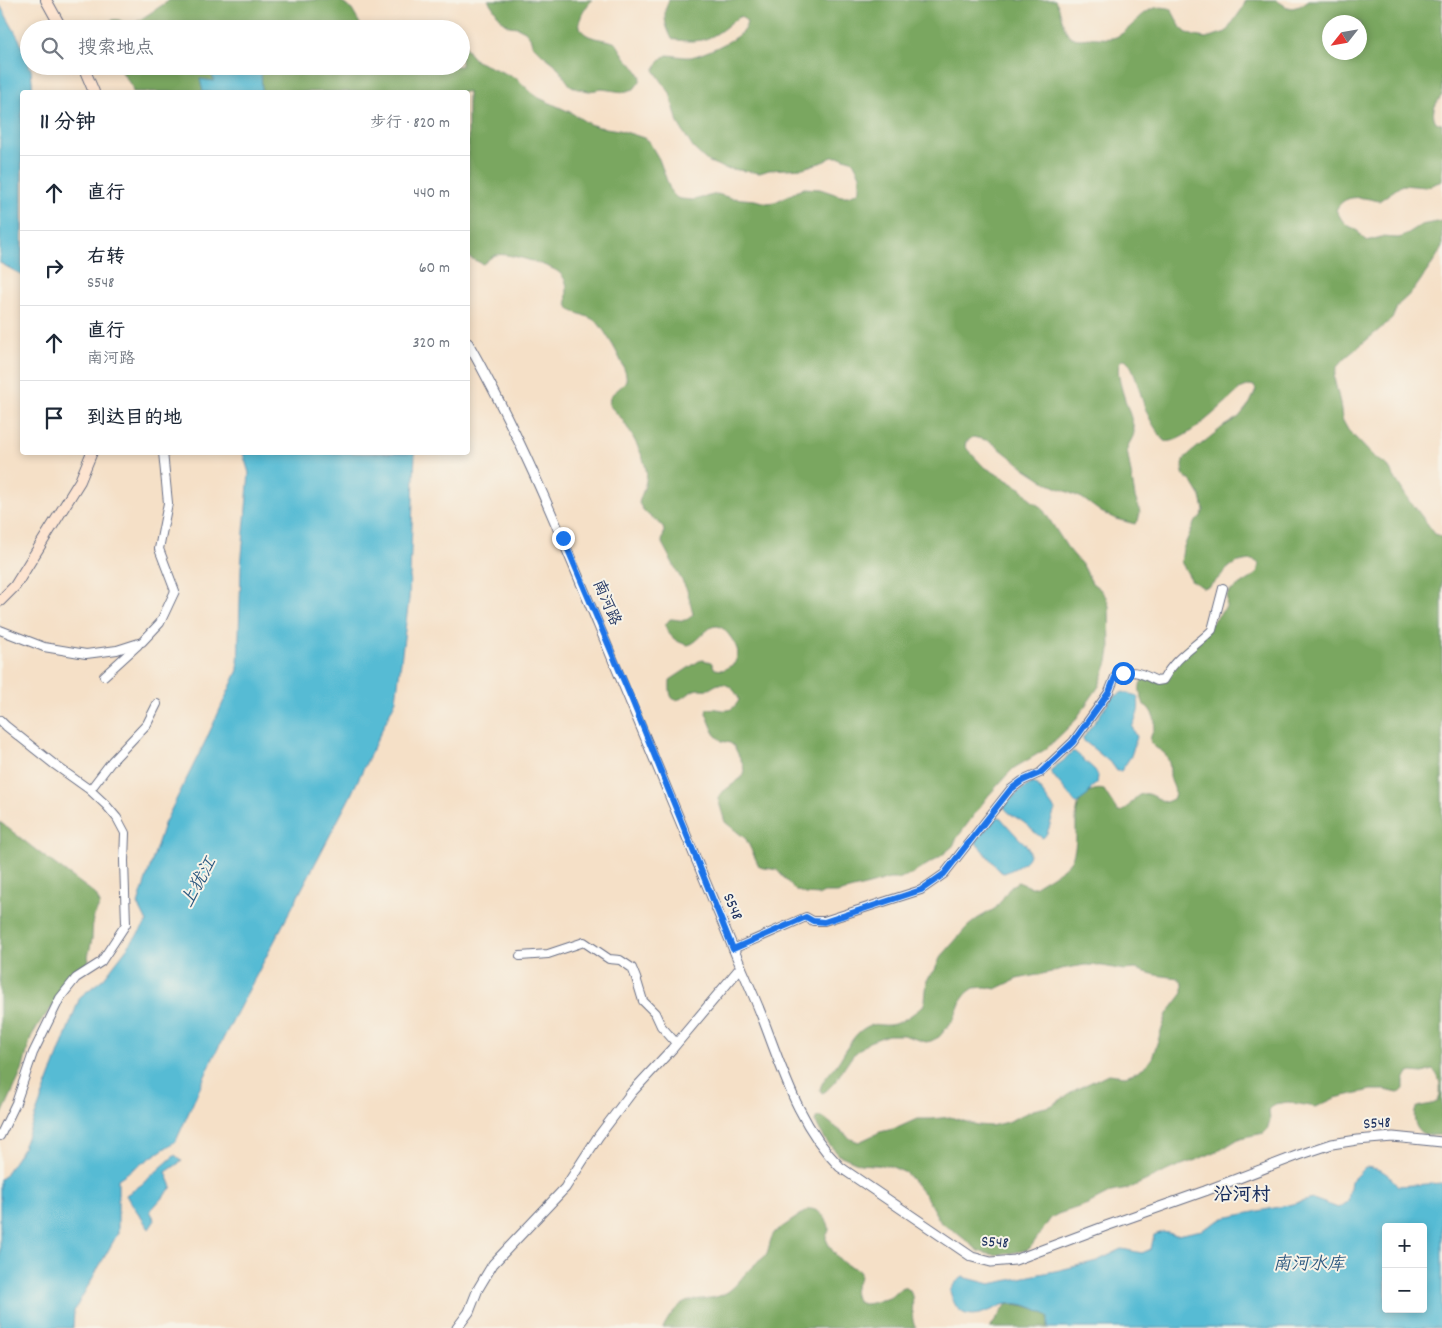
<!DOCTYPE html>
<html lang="zh">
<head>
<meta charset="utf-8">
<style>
  body { margin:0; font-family:Dekko,"LXGW WenKai TC",sans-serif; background:#f2f2f3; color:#1f2937 }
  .controls { position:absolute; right:15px; bottom:15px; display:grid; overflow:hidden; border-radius:5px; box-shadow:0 2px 8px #0003 }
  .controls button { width:45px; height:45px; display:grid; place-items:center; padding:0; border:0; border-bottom:1px solid #e0e1e3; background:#fff; color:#1f2937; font:25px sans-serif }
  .compass { position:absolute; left:1322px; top:15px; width:45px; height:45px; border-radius:50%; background:#fff; box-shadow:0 2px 8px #0003; rotate:239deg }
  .stop { position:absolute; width:15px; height:15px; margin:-11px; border:4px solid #1a73e8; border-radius:50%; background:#fff }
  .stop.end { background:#1a73e8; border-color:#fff; box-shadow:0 1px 5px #0008 }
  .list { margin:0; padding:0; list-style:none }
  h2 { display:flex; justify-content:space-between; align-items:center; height:65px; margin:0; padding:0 20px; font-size:21px }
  h2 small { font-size:16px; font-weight:400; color:#747a83 }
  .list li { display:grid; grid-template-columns:32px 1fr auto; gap:15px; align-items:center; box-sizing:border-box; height:75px; padding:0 20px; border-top:1px solid #e0e1e3 }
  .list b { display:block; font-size:19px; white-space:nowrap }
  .list p { margin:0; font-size:16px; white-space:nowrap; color:#747a83 }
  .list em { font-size:16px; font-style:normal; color:#747a83 }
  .icon { flex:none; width:28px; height:28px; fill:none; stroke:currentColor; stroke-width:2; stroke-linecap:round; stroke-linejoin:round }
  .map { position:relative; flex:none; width:1442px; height:1328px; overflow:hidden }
  .search { position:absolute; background:#fff; box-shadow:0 2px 8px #0003; left:20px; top:20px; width:450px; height:55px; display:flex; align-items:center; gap:12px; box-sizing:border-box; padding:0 18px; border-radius:28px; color:#747a83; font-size:19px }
  .panel { position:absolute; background:#fff; box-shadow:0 2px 8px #0003; left:20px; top:90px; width:450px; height:365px; border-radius:5px }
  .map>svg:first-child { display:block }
  .forest { fill:#7aa760; stroke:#4a6b5f; fill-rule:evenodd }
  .water { fill:#56bbd4; stroke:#387599; fill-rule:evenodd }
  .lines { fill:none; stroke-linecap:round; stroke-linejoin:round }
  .minor-casing { stroke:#676d83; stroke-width:10 }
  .tertiary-casing { stroke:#676d83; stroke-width:11 }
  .secondary-casing { stroke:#676d83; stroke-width:12 }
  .minor { stroke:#fff; stroke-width:8 }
  .tertiary { stroke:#fff; stroke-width:9 }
  .secondary { stroke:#fde4d0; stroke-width:10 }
  .route { stroke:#1a73e8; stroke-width:6 }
  .labels { text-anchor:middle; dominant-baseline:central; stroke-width:4; stroke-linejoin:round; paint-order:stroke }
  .street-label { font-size:16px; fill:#1b2f5e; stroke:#f7f3e8 }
  .water-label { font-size:18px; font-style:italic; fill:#2d5981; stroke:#f7f3e8 }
  .quarter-label { font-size:19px; font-weight:bold; fill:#1b2f5e; stroke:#f7f3e8 }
</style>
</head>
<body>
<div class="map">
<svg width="1442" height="1328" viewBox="0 0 1442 1328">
  <rect width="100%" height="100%" fill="#f7f3e8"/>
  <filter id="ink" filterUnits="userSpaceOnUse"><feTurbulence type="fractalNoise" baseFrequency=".02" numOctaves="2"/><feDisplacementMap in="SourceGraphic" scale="10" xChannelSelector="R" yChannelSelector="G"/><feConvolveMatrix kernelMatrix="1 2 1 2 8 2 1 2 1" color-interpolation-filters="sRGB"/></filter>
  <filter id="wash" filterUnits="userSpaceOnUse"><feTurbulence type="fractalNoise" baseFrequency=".0096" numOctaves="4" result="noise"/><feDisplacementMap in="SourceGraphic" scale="20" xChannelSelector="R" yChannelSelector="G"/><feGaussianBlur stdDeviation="1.12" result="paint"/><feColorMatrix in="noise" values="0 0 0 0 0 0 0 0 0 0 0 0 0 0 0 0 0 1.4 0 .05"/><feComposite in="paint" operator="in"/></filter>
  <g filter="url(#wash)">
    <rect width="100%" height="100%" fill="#f5e0c7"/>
    <g class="forest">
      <path d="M 170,0 L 339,0 L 352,10 L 363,29 L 99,29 C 104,24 112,18 119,20 C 124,22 126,25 132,25 Z"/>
      <path d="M 488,0 L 592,0 C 583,10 571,28 589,36 C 598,40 607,39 616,43 L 625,57 L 637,70 L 641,77 L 640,81 L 634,89 L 623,92 L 602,89 L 589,91 L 578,89 L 570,85 L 555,64 L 543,55 L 532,44 L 530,37 L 525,31 L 517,27 L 509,26 L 502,21 Z"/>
      <path d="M 669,0 L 1055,0 C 1062,10 1061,27 1070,36 C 1075,40 1083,39 1089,38 C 1097,37 1108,40 1116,37 C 1137,27 1145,0 1171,9 L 1181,28 L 1187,33 L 1194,36 L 1206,38 L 1226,32 L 1242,9 L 1246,0 L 1276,0 L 1287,7 L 1292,8 L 1300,6 L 1309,0 L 1442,0 L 1442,95 C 1436,104 1430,111 1436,122 L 1442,124 L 1442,181 L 1426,187 L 1402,185 L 1379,201 C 1364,198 1345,192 1336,210 L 1342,220 L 1348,226 L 1356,229 L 1363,238 L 1367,241 L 1381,237 L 1398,238 L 1402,237 L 1421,225 L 1442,221 L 1442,247 L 1433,263 L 1413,291 L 1398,305 L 1392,319 L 1345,358 L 1337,367 L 1334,378 L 1340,403 L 1342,419 L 1348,430 L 1374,457 L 1387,465 L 1409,501 L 1414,506 L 1435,534 L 1442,537 L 1442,1135 C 1436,1135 1427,1136 1422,1133 C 1414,1128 1412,1114 1417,1107 C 1423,1105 1432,1105 1437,1102 C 1442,1098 1442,1074 1432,1070 L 1423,1073 L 1412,1072 L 1408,1074 L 1404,1080 L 1404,1089 L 1401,1092 L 1398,1093 L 1385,1090 L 1371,1090 L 1335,1098 L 1316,1107 L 1288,1102 L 1275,1104 L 1269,1110 L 1270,1120 L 1267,1130 L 1264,1133 L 1240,1138 L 1222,1149 L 1196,1160 L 1173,1168 L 1128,1189 L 1111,1192 L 1088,1204 L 1058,1214 L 1051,1218 L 1030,1248 L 1026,1250 C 1011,1253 993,1258 979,1251 L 953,1230 L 941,1223 L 925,1195 L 906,1173 L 890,1166 L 860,1164 L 839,1155 L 827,1142 L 815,1122 L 816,1118 L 820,1117 L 824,1118 L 851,1139 L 859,1142 L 880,1132 L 897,1128 L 917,1119 L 932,1119 L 950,1117 L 977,1125 L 991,1126 L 1007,1122 L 1033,1110 L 1051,1106 L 1077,1089 L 1108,1074 L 1125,1076 L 1134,1073 L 1146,1066 L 1152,1058 L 1167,1014 L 1183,993 L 1183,984 L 1178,978 L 1156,975 L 1135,969 L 1124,970 L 1103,966 L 1085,965 L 1061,969 L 1052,972 L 1017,979 L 996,989 L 986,987 L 974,988 L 967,993 L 961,1001 L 954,1019 L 939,1037 L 931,1041 L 926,1042 L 903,1035 L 888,1035 L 869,1042 L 853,1055 L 834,1083 L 826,1091 L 822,1093 L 820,1090 C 822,1079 831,1073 837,1064 C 845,1053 851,1037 863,1029 C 875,1021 878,1026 889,1025 C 901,1024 914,1013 923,1006 L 925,1001 L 927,980 L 935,970 L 940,958 L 967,927 L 977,919 L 996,908 L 1011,886 L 1018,882 L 1030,887 L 1034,887 C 1044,880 1065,870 1071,860 C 1080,844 1073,823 1078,806 C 1081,795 1093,787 1104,790 L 1118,812 C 1130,812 1132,795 1143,794 C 1151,792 1158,800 1166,802 L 1173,799 C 1178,789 1171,785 1170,776 C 1170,768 1170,760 1164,753 C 1157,747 1155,750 1150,740 C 1152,730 1158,725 1153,715 C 1150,710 1149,707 1144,705 C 1141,695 1136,687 1144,679 L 1160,677 L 1167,672 L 1175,657 L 1192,641 L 1197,634 L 1211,624 L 1226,607 L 1227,596 L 1229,592 L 1250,579 L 1257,573 L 1259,564 C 1254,559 1251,560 1244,561 C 1224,563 1221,583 1204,588 L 1192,581 L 1181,562 L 1183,549 L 1192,528 L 1194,523 L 1200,518 L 1204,510 L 1201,497 L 1192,482 L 1185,477 L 1183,473 L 1183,461 L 1189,454 L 1224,426 L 1239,417 L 1250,403 L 1256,390 L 1254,386 L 1250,385 L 1242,388 C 1227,400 1182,447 1164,441 C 1157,431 1150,421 1146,410 C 1140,397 1136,367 1125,359 C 1121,361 1120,360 1119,364 C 1115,379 1131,413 1134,429 C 1135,438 1128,442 1127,450 L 1135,497 L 1140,512 L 1138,521 L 1135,524 L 1116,519 L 1101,512 L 1082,498 L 1049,484 L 1026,469 L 990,441 L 973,437 L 966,442 L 965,446 L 968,450 L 983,466 L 1022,489 L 1032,501 L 1042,508 L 1067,547 L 1084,567 L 1092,583 L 1100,589 L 1106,597 L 1109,606 L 1110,650 L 1108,662 L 1099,686 L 1074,722 L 1046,749 L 1014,768 L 1006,776 L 988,796 L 957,838 L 953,846 L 941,856 L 912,874 L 898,879 L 889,879 L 869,885 L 837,893 L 824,893 L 820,895 L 805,894 L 794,889 L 777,870 L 772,869 L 763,868 L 759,866 L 746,839 L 725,822 L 718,799 L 720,794 L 741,778 L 744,771 L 743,764 L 734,746 L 730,743 L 722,741 L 715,735 L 706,713 L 707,709 C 721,706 729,718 739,700 C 737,692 729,683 720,684 C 716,684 713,687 709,689 C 704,690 699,688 694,690 C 690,692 688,695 684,697 C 668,706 670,690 670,680 L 699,661 L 703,660 L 711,662 L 715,669 L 723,670 L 734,664 C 736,660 739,654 737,649 C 735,642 724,626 717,626 C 707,625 699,643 688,645 C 676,642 669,637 665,625 L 670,619 C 680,619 686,624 693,614 L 687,590 L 662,543 C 662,539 664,535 664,531 C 663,522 652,519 646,513 C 643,510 641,507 639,503 C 641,495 645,488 646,480 C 650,464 631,433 622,419 C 618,414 613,410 609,405 L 610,397 C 614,391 623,387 626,380 C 629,370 604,328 596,321 C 588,316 578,314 570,310 C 563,300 570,290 565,280 C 563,276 560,273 557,271 C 547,265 508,252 496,255 C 492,256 487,261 483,264 L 468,257 L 468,92 L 133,92 L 132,87 L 118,66 L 461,66 L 461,40 L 469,53 L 476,61 L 516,78 L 532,93 L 539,98 L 570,112 L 589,124 L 599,127 L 619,130 L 644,138 L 649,142 L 659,159 L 671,192 L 677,198 L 681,199 L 693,200 L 717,194 L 731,198 L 755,200 L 767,203 L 775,202 L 804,188 L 820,189 L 841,196 L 849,196 L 858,192 L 860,189 L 860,175 L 854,163 L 851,160 L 840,157 L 832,157 L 823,162 L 803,168 L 769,170 L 760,173 L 724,168 L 707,161 L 693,148 L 678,123 L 670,93 L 654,70 L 660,60 L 667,55 C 675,55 683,58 691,57 C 704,54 732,42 742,32 C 745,29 746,26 747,22 L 741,16 C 733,20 727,27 719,32 C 704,43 689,42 672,39 C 665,25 662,15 669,0 ZM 1330,22 L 1360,22 L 1360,52 L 1330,52 Z"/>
      <polygon points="0,822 41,854 90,890 96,895 100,904 93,918 92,939 88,957 89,960 85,967 70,978 55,1004 40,1022 31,1037 22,1071 0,1119"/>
      <path d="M 809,1209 C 818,1208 830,1220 829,1230 C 828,1235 824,1236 827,1241 C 829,1247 841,1263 847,1265 C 853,1268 856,1267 860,1273 C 861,1282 852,1286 855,1295 C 858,1309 872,1303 881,1300 C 885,1299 889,1299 892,1296 C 896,1292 899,1289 904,1287 C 920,1292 907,1316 916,1328 L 663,1328 C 669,1316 678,1302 693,1300 C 706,1298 718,1299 729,1291 C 739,1284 744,1273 753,1266 C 758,1261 764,1259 767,1253 C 770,1245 770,1238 775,1232 Z"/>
      <path d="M 1007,1304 C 1022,1304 1036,1307 1049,1316 L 1048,1328 L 990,1328 Z"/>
    </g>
    <g class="water">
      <polygon points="0,5 19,39 31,70 33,92 22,92 22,275 0,263"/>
      <polygon points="215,66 251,66 261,70 262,92 203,92 200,79 214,81 211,70"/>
      <polygon points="243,453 415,453 409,599 396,700 349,799 214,1056 176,1141 118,1179 118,1233 74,1311 73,1328 0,1328 0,1179 4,1176 23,1148 80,997 104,978 147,922 138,904 164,824 205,742 238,670 241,567 249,473"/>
      <path d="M 1123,692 L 1137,696 C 1141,708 1137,716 1132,727 L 1137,737 L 1131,756 L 1121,771 L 1117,771 L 1112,764 L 1083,740 L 1083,738 L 1112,698 Z"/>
      <path d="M 1072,752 L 1075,752 L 1095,770 L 1098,776 L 1097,783 L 1091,788 L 1088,795 L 1076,804 C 1072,800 1070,795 1066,791 C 1061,784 1055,779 1050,771 C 1054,767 1059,764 1063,761 C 1066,758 1068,755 1072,752 Z"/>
      <path d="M 1033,783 L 1037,785 L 1055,810 C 1051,818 1049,834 1043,838 C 1036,835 1032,829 1027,825 C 1019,818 1009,815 1004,807 C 1011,797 1021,789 1033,783 Z"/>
      <path d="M 1000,817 C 1005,823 1010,829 1016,835 C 1019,839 1024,842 1027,846 C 1036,860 1014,869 1004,873 L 1001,872 L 976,843 L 978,838 L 996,818 Z"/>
      <polygon points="175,1155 182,1161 166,1172 172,1187 150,1211 155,1220 149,1229 126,1195 141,1185"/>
      <path d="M 1365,1167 C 1383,1169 1386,1172 1398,1186 L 1442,1183 L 1442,1328 L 1048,1328 L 1048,1316 C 1037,1308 1022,1302 1008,1304 C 1003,1304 998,1307 994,1309 C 970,1319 957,1318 950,1291 L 955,1283 L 963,1277 L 990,1284 L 1060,1270 L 1097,1261 L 1122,1249 L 1142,1253 L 1151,1249 L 1154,1235 L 1163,1232 L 1177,1235 L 1202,1230 L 1224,1218 L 1284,1206 L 1313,1199 L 1338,1208 L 1348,1201 L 1351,1181 ZM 1386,1227 L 1423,1227 L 1423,1309 L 1386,1309 Z"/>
    </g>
  </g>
  <g filter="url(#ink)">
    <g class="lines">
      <defs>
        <g id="minor">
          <polyline points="0,630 44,647 86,654 117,650 142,642 160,623 175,591 159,549 168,503 163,452"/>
          <polyline points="104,676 138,645"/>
          <polyline points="0,720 6,726 55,765 90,790 106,805 117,818 125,833 124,861 126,924 101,962 76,978 60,998 33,1053 16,1103 0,1136"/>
          <polyline points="90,790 112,761 147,724 157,704"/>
          <path d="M 733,949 L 806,917 L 813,921 L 824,921 L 921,890 L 944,874 L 1010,790 L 1022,781 L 1040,773 L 1073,742 L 1109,692 L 1115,677 C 1134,668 1140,673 1157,681 L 1163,680 C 1176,656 1194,648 1212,630 L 1223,588"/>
          <polyline points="520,956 548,954 584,942 609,959 620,960 632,968 636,978 643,1001 655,1013 661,1026 676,1043"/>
        </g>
        <g id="tertiary">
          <path d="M 468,343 C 519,433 558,528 598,624 C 643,730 686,837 731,943 C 741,968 753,993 763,1019 C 783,1071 799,1126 840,1167 L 972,1257 L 991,1262 L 1015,1260 L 1106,1226 L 1205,1191 L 1299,1155 L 1332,1144 L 1357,1140 L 1393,1137 L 1442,1142"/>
          <polyline points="457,1328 469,1312 478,1289 493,1264 565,1188 598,1137 632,1092 672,1049 741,967"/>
        </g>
        <g id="secondary">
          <polyline points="46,0 62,29"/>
          <polyline points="83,66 94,92"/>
          <polyline points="0,601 15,586 80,481 92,452"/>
        </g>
      </defs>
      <use href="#minor" class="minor-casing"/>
      <use href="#tertiary" class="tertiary-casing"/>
      <use href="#secondary" class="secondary-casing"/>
      <use href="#minor" class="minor"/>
      <use href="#tertiary" class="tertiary"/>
      <use href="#secondary" class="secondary"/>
    </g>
  </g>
  <g class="lines" filter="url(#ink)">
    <polyline class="route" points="563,538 632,700 733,949 806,917 813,921 824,922 921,890 944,874 1010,790 1022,781 1040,773 1073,742 1109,692 1115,677 1123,673"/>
  </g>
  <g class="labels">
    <g class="street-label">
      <text transform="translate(606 603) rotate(67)">南河路</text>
      <text transform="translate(732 907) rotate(67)">S548</text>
      <text transform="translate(1377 1124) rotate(-3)">S548</text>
      <text transform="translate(995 1243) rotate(4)">S548</text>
    </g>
    <g class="water-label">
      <text transform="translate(200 883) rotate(-61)">上犹江</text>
      <text x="1309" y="1265">南河水库</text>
    </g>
    <g class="quarter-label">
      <text x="1242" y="1196">沿河村</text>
    </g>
  </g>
</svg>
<div class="controls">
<button>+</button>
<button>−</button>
</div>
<svg class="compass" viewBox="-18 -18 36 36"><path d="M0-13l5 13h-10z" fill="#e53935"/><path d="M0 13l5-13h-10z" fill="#747a83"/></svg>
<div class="stop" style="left:1123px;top:673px"></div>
<div class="stop end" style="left:563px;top:538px"></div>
<div class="search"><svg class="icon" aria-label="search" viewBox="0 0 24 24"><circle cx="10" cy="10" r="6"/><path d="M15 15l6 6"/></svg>搜索地点</div>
<section class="panel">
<h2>11 分钟<small>步行 · 820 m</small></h2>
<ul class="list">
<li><svg class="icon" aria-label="ahead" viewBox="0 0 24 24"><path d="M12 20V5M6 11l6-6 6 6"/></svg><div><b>直行</b></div><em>440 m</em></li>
<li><svg class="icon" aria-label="right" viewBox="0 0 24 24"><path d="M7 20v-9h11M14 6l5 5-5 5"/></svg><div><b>右转</b><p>S548</p></div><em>60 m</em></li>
<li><svg class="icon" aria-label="ahead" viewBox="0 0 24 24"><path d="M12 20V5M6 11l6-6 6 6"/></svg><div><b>直行</b><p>南河路</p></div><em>320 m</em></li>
<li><svg class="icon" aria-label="arrive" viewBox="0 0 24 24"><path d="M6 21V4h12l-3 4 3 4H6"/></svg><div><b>到达目的地</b></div></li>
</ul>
</section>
</div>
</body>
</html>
